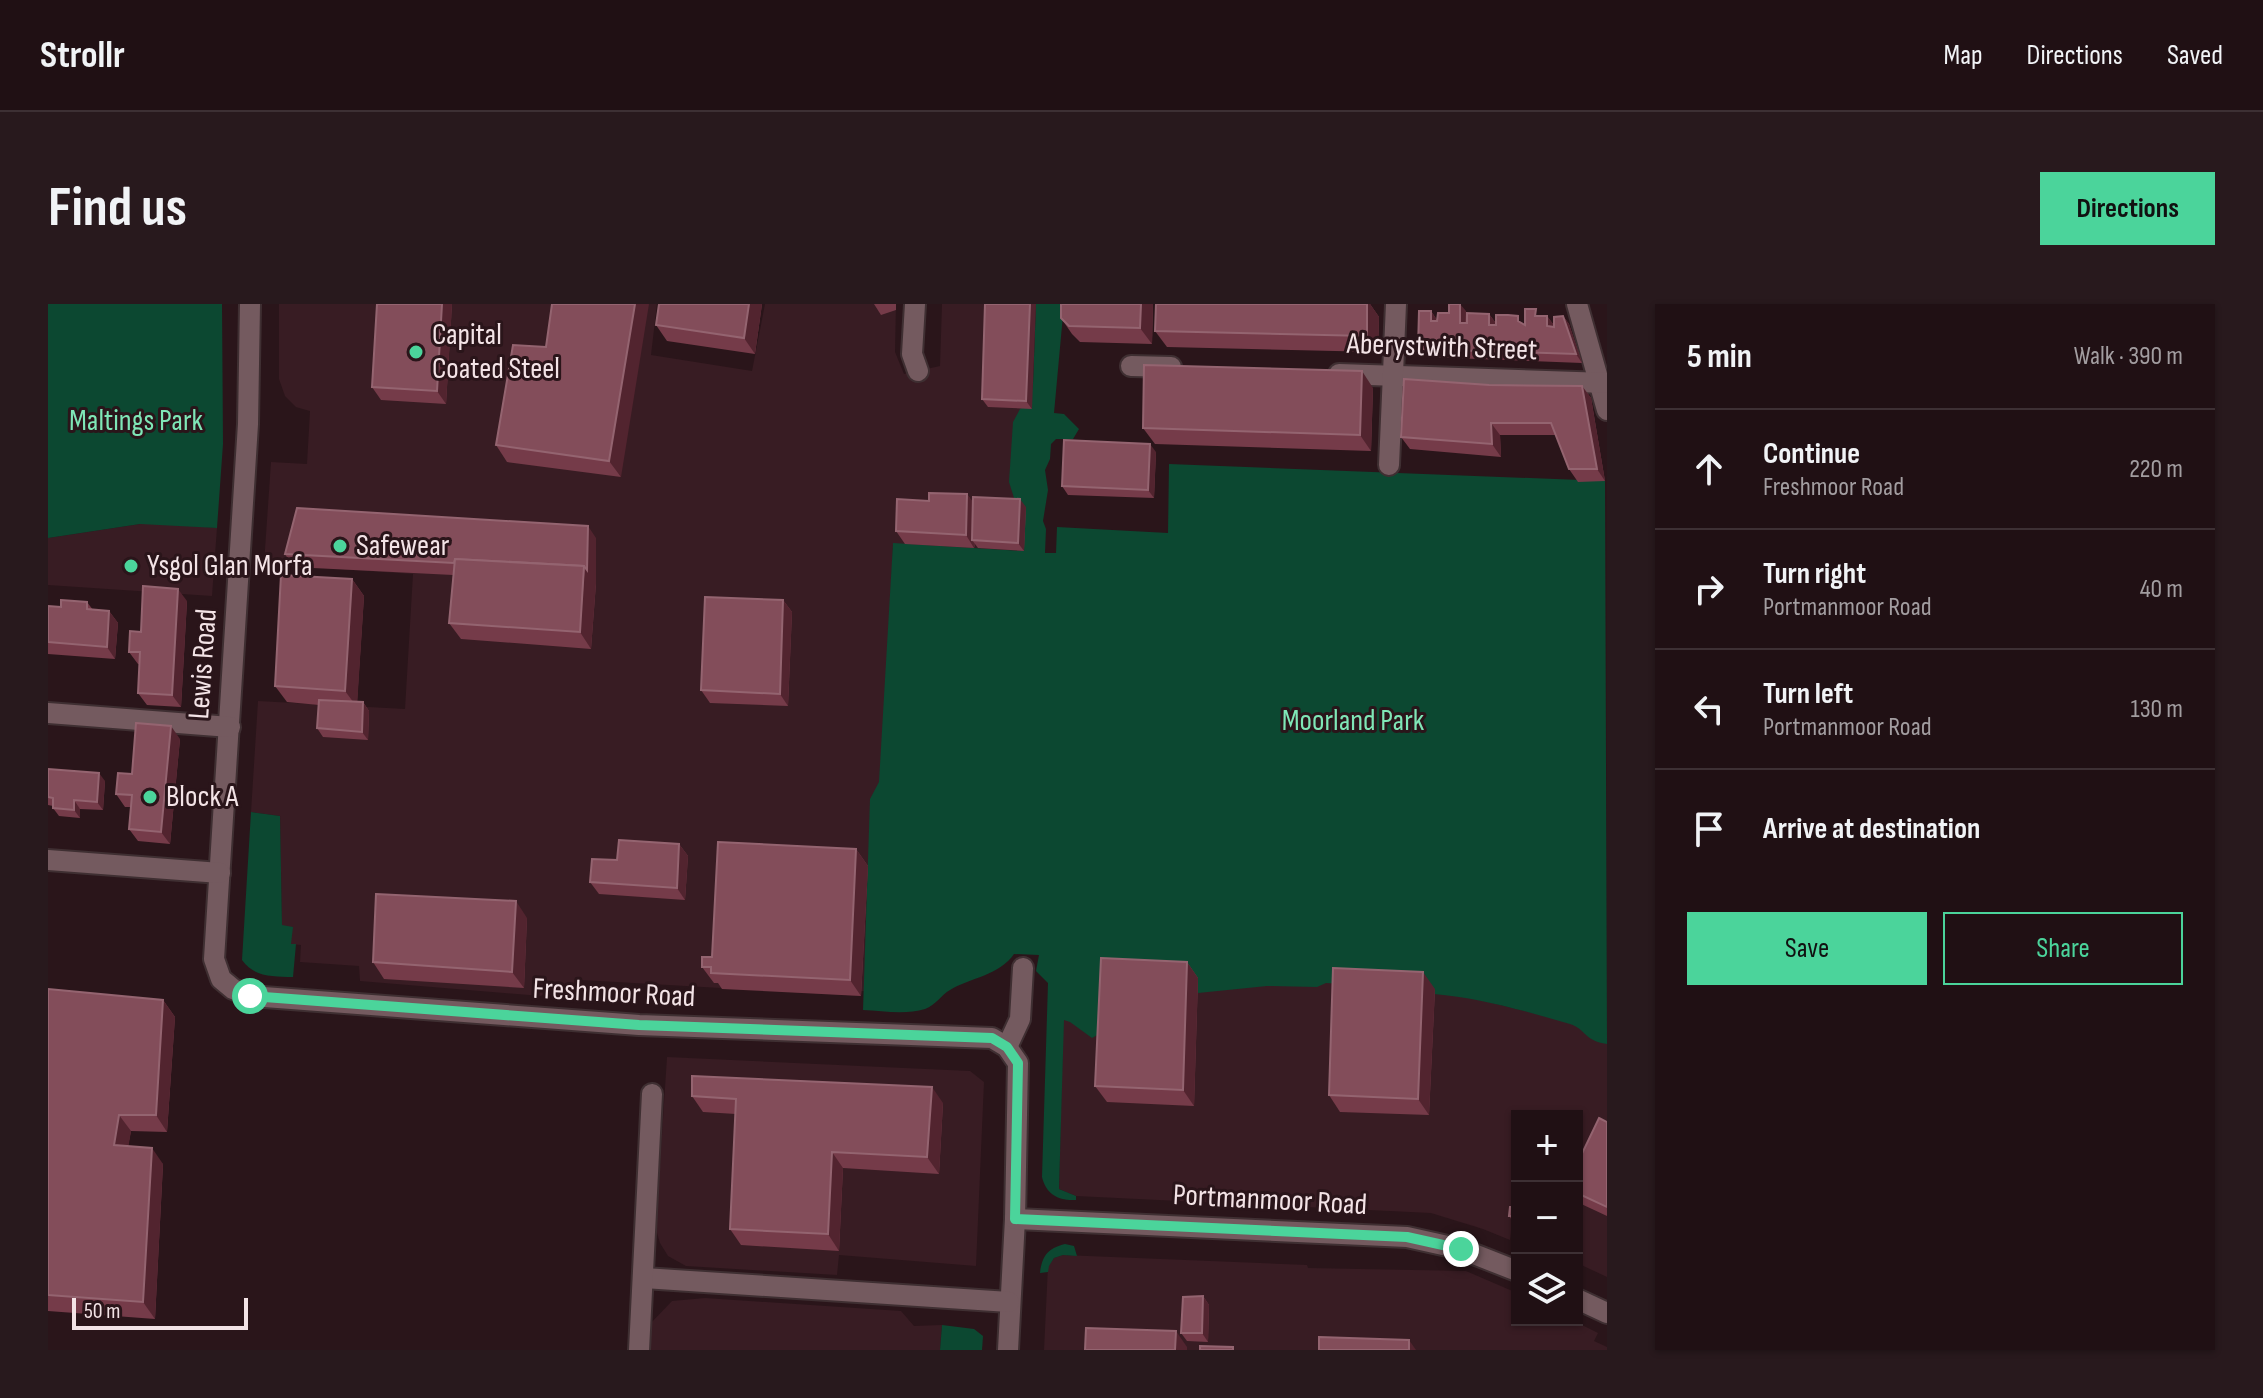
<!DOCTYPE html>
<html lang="en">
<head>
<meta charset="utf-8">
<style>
  body { margin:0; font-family:"Sofia Sans Condensed",sans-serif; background:#28191d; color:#f1f3f6 }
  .controls { position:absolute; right:24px; bottom:24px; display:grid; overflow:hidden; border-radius:0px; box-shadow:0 2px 6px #0004 }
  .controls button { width:72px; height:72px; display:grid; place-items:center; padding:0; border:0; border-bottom:2px solid #3d3034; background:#201014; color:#f1f3f6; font:40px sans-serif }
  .scale { position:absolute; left:24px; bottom:20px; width:176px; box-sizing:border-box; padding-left:8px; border:4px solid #f3e3e6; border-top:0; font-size:22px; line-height:28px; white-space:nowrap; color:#f3e3e6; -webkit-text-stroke:6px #2a151a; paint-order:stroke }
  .stop { position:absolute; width:24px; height:24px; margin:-18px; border:6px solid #4bd49b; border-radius:50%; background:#fff }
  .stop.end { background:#4bd49b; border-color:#fff; box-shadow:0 2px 8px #0008 }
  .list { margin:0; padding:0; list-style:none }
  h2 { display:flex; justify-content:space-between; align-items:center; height:104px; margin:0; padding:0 32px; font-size:34px }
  h2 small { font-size:26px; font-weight:400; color:#a29da0 }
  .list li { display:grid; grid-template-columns:52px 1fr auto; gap:24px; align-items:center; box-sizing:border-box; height:120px; padding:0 32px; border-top:2px solid #3d3034 }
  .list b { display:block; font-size:30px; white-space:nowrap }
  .list p { margin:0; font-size:26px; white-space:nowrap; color:#a29da0 }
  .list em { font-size:26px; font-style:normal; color:#a29da0 }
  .actions { display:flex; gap:16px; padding:24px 32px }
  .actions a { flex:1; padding:18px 0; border:2px solid #4bd49b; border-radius:0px; text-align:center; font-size:28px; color:#4bd49b }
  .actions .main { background:#4bd49b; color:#111 }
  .icon { flex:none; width:44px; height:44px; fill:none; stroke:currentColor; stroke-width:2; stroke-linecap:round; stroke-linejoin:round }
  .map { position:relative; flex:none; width:1559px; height:1046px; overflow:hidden; border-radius:0px }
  header { display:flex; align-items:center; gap:48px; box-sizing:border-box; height:112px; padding:0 40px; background:#201014; border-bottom:2px solid #3d3034 }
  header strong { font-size:38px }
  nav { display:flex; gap:44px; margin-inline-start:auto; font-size:28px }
  .intro { display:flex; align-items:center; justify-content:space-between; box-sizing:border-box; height:192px; padding:0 48px }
  h1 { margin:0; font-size:56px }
  .button { padding:20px 36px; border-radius:0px; background:#4bd49b; color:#111; font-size:28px; font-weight:700 }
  main { display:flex; gap:48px; padding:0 48px }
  aside { flex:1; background:#201014; border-radius:0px; box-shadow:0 2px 6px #0004 }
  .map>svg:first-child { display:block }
  .built { fill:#381c23 }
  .green { fill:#0c4831 }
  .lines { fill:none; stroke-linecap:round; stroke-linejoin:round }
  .street-casing { stroke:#3f2f32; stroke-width:24 }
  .street { stroke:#745a5f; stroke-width:20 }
  .wall { fill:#753b49 }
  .shaded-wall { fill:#52242f }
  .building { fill:#834d5a; stroke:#946470; stroke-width:2 }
  .route { stroke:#4bd49b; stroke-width:10 }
  .poi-dot { fill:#4bd49b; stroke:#2a151a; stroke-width:3 }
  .labels { text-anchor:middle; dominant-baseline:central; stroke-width:6; stroke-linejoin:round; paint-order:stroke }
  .poi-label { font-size:30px; fill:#f3e3e6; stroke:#2a151a; text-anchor:start }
  .street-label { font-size:30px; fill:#f3e3e6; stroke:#2a151a }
  .park-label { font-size:30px; fill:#7fe7b7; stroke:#2a151a }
</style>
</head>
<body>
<header>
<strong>Strollr</strong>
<nav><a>Map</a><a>Directions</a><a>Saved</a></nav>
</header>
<div class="intro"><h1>Find us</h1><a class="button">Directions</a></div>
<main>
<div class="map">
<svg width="1559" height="1046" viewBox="0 0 1559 1046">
  <rect width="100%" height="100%" fill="#2a151a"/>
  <g class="built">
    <polygon points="231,0 609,0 603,51 704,67 717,0 848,0 847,48 856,70 892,62 894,0 988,0 976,247 845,240 827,688 813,687 813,692 534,676 532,695 523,685 504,684 493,692 312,677 311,662 252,658 253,641 243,640 234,622 232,512 203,508 210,397 357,405 365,270 216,260 223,158 259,160 262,107 248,103 237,92 231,75"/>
    <polygon points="113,219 169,224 164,292 0,281 0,234 92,220"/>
    <polygon points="1017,653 1387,685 1559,727 1559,973 1529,959 1529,812 1469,812 1469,908 1465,908 1462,936 1435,925 1383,909 1028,892 1011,885"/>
    <polygon points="619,753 922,767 936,778 928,962 791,951 789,971 638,962 620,952 612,939 608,925"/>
    <polygon points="1015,951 1259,961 1260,964 1418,967 1469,989 1469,1016 1524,1016 1550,1029 1546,1037 1559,1043 1559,1046 996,1046 1000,962 1006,954"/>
    <polygon points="657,994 853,1007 866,1022 894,1021 892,1046 600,1046 602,1020 624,997"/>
  </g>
  <g class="green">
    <polygon points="0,0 174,0 175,140 169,224 92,220 0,234"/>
    <path d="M 988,0 L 1016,0 L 1006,109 L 1016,110 L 1031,125 L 1025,135 L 1008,135 L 1003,140 L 1002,155 L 997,166 L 1000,186 L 995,217 L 998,225 L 997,249 L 1008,249 L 1009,223 L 1120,229 L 1121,160 L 1557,177 L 1559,740 C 1536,737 1538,725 1522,720 C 1477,707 1432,694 1386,690 L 1386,685 L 1278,679 L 1269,683 L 1219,682 L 1150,689 L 1150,675 L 1044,734 L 1022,718 L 1016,716 L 1011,885 L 1028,892 L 1028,896 C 1010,897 998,890 994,873 L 1000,679 L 988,667 L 991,651 L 966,650 C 952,671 922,674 902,686 C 893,691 888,701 877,705 C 858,711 835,707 815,706 L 822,495 L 831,478 L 845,239 L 976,247 L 977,211 L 967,197 L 961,178 L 965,118 L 972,105 L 982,98 L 985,80 Z"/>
    <path d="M 203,508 L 232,512 L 234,621 L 245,623 L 243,640 L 248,640 L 245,673 C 225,672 207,674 194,656 Z"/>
    <path d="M 1017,940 L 1026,942 L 1029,952 L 1015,951 L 1006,954 L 1001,962 L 1000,968 L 992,969 C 994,952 1000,944 1017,940 Z"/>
    <polygon points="894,1021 926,1025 935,1032 934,1046 892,1046"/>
  </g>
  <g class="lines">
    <defs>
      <g id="street">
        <polyline points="202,0 200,120 166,655 173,675 185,685 202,692 591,721 944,734 959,743 970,759 967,915 960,1046"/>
        <polyline points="867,0 864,50 870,67"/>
        <polyline points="1529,0 1559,106"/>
        <polyline points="1083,62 1123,63"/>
        <polyline points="1291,70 1559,79"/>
        <polyline points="1341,161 1348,0"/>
        <polyline points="0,409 182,423"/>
        <polyline points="0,556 172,569"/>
        <polyline points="959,743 972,715 975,664"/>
        <polyline points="967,915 1359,933 1413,945 1469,967"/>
        <polyline points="596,974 961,998"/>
        <polyline points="1529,995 1559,1009"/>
        <polyline points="591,1046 604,790"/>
      </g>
    </defs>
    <use href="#street" class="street-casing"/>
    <use href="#street" class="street"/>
  </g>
  <g class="wall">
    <polygon points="329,0 404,0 398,100 333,96 324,83"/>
    <polygon points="714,0 707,50 619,37 608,21"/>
    <polygon points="826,0 848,0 848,6 833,11"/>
    <polygon points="937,0 984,105 940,103 934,95"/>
    <polygon points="1105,0 1104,40 1032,38 1024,30 1013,14"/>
    <polygon points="1108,0 1322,0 1331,13 1330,48 1119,43 1107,27"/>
    <polygon points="1383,7 1389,16 1401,9 1418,7 1418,19 1441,10 1447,18 1477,21 1492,12 1499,12 1505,20 1505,23 1506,23 1515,12 1521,20 1534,59 1376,53 1370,45"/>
    <polygon points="498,43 573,173 459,158 448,141"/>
    <polygon points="1534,82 1543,94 1557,177 1530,178 1521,165 1508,131 1452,131 1453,153 1362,145 1353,133"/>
    <polygon points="1325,84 1323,147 1107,140 1095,124"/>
    <polygon points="1108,148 1106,194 1020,191 1014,182"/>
    <polygon points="919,190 925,199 978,203 976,247 930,244 927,240 926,244 857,240 848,227 881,197"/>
    <polygon points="548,234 548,279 543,345 413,335 401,319 405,271 245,263 237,250"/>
    <polygon points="304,275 316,292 309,398 315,398 321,407 320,436 275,433 269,424 271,401 239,398 227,382"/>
    <polygon points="735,296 744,308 740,402 662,399 653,386"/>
    <polygon points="139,297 133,403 99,401 90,389 92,360 90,360 81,348 93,328"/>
    <polygon points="39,298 45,306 61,307 70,319 67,355 0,350 0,302 13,303"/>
    <polygon points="132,435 122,540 90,537 81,525 83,503 77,503 68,490 84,470"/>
    <polygon points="0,465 57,477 55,506 32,505 32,514 11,512 5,504 5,502 0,501"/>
    <polygon points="631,540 640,552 637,596 551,590 542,578 569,556"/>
    <polygon points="808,545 820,562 813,692 674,685 670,679 666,679 654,663 664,653"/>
    <polygon points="479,614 476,684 336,675 325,658"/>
    <polygon points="1139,658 1150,674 1146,802 1059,798 1047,782"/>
    <polygon points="0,685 115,696 127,713 119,828 83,827 80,842 115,860 107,1015 0,1007"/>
    <polygon points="1387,685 1381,811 1292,808 1281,791"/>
    <polygon points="644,792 895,799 891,870 795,864 791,947 693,941 682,925 688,810 655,808"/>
    <polygon points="1559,818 1559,912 1529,898 1529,860"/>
    <polygon points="1469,903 1469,916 1464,916 1461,912"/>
    <polygon points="1155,992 1161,1001 1160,1038 1139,1037 1133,1029"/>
  </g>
  <g class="shaded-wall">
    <polygon points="394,0 404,0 398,100 389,87"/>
    <polygon points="587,0 601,0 573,173 561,157"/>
    <polygon points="701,0 714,0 707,50 696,34"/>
    <polygon points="982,0 988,0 984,105 978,97"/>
    <polygon points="1093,0 1105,0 1104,40 1092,24"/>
    <polygon points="1319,0 1322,0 1331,13 1330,48 1319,32"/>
    <polygon points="1412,0 1418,7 1417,28 1412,19"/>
    <polygon points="1383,7 1389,16 1389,26 1383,17"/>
    <polygon points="1441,10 1447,18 1447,29 1441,21"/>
    <polygon points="1499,12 1505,20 1505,31 1499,22"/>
    <polygon points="1515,12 1521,20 1534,59 1528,50"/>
    <polygon points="1314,67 1325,84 1323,147 1312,131"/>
    <polygon points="1534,82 1543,94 1557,177 1549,165"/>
    <polygon points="1443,119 1452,131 1453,153 1444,140"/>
    <polygon points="1102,140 1108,148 1106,194 1100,186"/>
    <polygon points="919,190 928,202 924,236 927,240 926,244 918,231"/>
    <polygon points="972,195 978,203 976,247 970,239"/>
    <polygon points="540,222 548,234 548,279 543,345 532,328"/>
    <polygon points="304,275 316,292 309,403 297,387"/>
    <polygon points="130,285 139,297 133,403 124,391"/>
    <polygon points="735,296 744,308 740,402 732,390"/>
    <polygon points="61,307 70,319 67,355 59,343"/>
    <polygon points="315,398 321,407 320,436 314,428"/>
    <polygon points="123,422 132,435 122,540 113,528"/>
    <polygon points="51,469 57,477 55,506 49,498"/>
    <polygon points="26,496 32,505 32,514 26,506"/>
    <polygon points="631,540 640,552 637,596 629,584"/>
    <polygon points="808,545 820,562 813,692 802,676"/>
    <polygon points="468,597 479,614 476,684 464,668"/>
    <polygon points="1139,658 1150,674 1146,802 1135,786"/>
    <polygon points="1375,668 1387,685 1381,811 1370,795"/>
    <polygon points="115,696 127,713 119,828 108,811"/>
    <polygon points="884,783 895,799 891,870 879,853"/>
    <polygon points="71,811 83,827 78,857 66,841"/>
    <polygon points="104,844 115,860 107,1015 95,998"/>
    <polygon points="784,848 795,864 791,947 780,930"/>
    <polygon points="1155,992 1161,1001 1160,1038 1154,1029"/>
    <polygon points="1128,1027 1139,1043 1139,1046 1127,1046"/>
    <polygon points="1361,1036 1368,1046 1361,1046"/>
  </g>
  <g class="building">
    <polygon points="329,0 394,0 389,87 324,83"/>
    <polygon points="504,0 587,0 561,157 448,141 465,41 498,43"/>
    <polygon points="611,0 701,0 696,34 608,21"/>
    <polygon points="937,0 982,0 978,97 934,95"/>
    <polygon points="1013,0 1093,0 1092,24 1021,22 1013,14"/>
    <polygon points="1108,0 1319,0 1319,32 1107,27"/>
    <polygon points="1401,0 1412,0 1412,19 1419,19 1419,9 1441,10 1441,21 1448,21 1448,11 1460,11 1470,12 1470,17 1477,21 1477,5 1488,5 1487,12 1499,12 1499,22 1506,23 1506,13 1515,12 1528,50 1370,45 1371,7 1383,7 1383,17 1389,17 1390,9 1401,9"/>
    <polygon points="1096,61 1314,67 1312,131 1095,124"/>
    <polygon points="1356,75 1441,81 1534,82 1549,165 1521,165 1503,119 1443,119 1444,140 1353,133"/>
    <polygon points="1016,136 1102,140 1100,186 1014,182"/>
    <polygon points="881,189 919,190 918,231 848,227 849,195 881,197"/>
    <polygon points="925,193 972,195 970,239 924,236"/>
    <polygon points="249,204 540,222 539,266 536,262 407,255 406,259 237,250"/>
    <polygon points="407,255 536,262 532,328 401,319"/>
    <polygon points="233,271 304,275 297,387 227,382"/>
    <polygon points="95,282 130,285 124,391 90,389 92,348 81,348 82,327 93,328"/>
    <polygon points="657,293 735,296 732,390 653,386"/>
    <polygon points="13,296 39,298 39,305 61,307 59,343 0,338 0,302 13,303"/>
    <polygon points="271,396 315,398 314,428 269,424"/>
    <polygon points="88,419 123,422 113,528 81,525 84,491 68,490 70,469 84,470"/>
    <polygon points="0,465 51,469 49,498 26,496 26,506 5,504 5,494 0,493"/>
    <polygon points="571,536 631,540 629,584 542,578 544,555 569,556"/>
    <polygon points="670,538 808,545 802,676 663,669 663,663 654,663 654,653 664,653"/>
    <polygon points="328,590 468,597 464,668 325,658"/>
    <polygon points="1053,654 1139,658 1135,786 1047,782"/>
    <polygon points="1285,664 1375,668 1370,795 1281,791"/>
    <polygon points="0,685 115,696 108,811 71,811 66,841 104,844 95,998 0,991"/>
    <polygon points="644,772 884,783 879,853 784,848 780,930 682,925 688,795 644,792"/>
    <polygon points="1551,814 1559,818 1559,903 1529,889 1529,860"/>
    <polygon points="1462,903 1469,903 1469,912 1461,912"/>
    <polygon points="1155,992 1154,1029 1133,1029 1135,993"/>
    <polygon points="1038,1024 1128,1027 1127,1046 1037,1046"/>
    <polygon points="1271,1033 1361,1036 1361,1046 1271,1046"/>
    <polygon points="1152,1042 1185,1043 1185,1046 1152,1046"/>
  </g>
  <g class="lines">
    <polyline class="route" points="202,692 591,721 944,734 959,743 970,759 967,915 1359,933 1413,945"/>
  </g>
  <g class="poi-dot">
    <circle cx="368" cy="48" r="8"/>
    <circle cx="292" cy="242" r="8"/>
    <circle cx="83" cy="262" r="8"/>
    <circle cx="102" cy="493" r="8"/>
  </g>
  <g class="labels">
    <g class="poi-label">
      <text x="384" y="31">Capital<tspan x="384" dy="34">Coated Steel</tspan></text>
      <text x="308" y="242">Safewear</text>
      <text x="99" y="262">Ysgol Glan Morfa</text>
      <text x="118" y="493">Block A</text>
    </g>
    <g class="street-label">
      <text transform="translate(1394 43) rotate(2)">Aberystwith Street</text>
      <text transform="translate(155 360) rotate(-86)">Lewis Road</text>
      <text transform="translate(566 689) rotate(3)">Freshmoor Road</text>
      <text transform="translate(1222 896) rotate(3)">Portmanmoor Road</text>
    </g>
    <g class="park-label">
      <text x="88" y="117">Maltings Park</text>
      <text x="1305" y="417">Moorland Park</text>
    </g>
  </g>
</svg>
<div class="controls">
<button>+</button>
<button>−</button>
<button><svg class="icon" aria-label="layers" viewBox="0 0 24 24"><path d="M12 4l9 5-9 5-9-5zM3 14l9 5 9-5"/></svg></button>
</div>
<div class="scale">50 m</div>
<div class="stop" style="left:202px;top:692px"></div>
<div class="stop end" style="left:1413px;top:945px"></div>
</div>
<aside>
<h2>5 min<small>Walk · 390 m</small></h2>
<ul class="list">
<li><svg class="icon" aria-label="ahead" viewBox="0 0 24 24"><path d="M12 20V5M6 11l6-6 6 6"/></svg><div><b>Continue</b><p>Freshmoor Road</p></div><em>220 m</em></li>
<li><svg class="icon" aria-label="right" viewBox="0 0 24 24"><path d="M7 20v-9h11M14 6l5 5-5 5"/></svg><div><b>Turn right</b><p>Portmanmoor Road</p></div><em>40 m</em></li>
<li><svg class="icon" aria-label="left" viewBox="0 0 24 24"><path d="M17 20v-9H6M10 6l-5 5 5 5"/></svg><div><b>Turn left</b><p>Portmanmoor Road</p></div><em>130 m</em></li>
<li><svg class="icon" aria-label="arrive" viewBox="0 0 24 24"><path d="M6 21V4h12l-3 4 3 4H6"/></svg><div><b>Arrive at destination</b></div></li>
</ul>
<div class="actions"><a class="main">Save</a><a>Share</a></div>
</aside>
</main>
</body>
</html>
